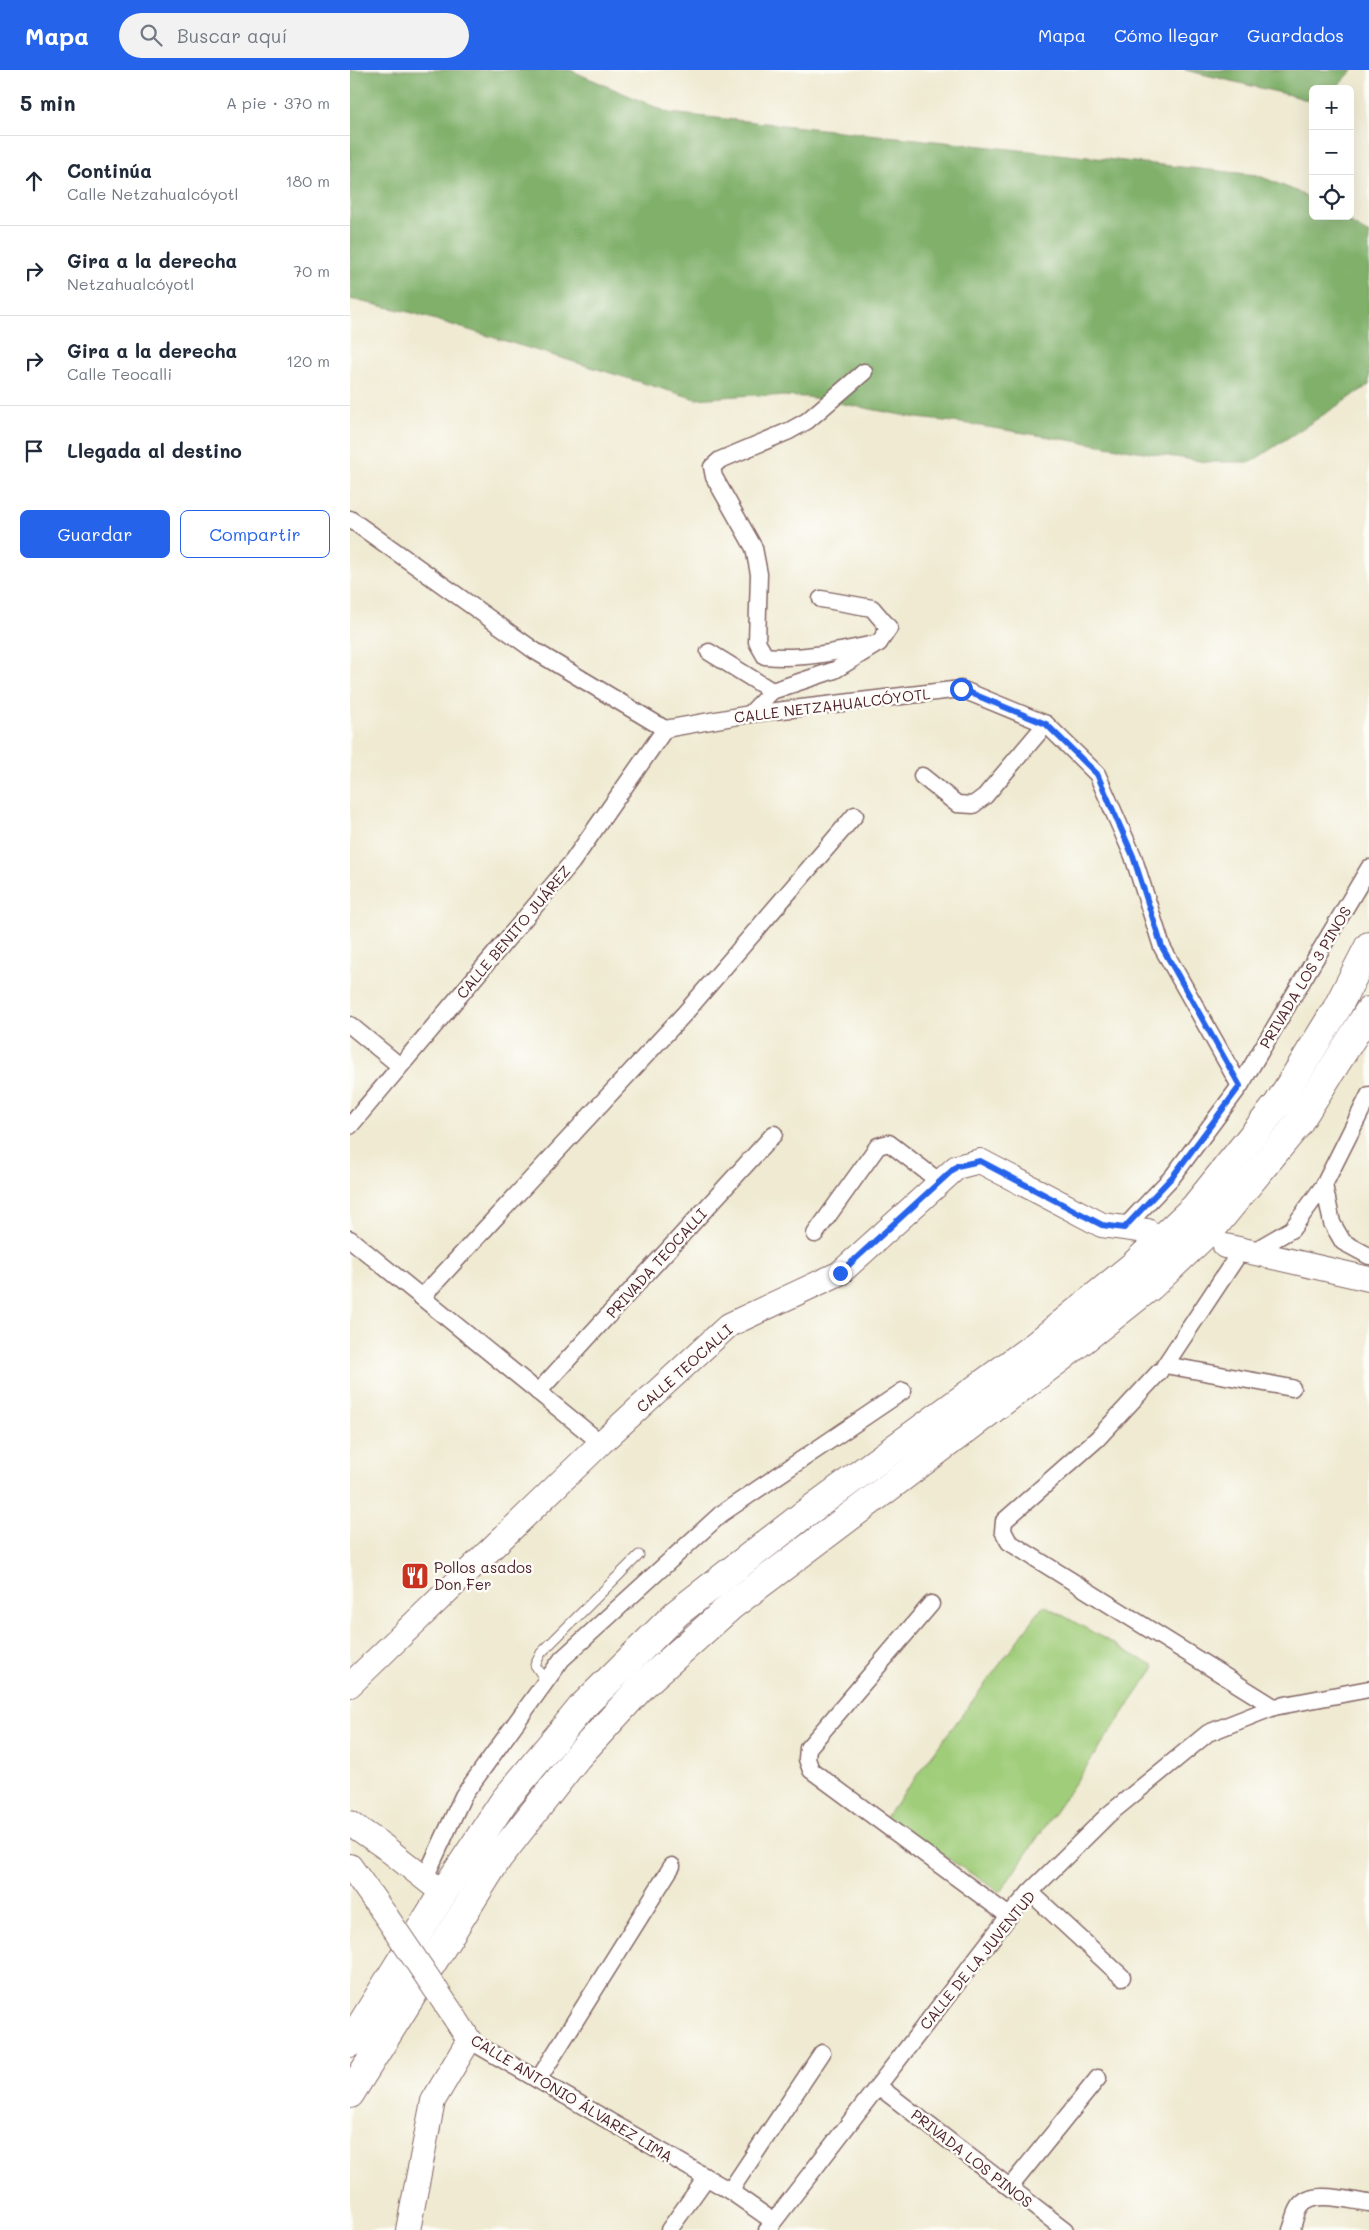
<!DOCTYPE html>
<html lang="es">
<head>
<meta charset="utf-8">
<style>
  body { margin:0; font-family:Mali,sans-serif; background:#f2f2f3; color:#1f2937 }
  .controls { position:absolute; right:15px; top:15px; display:grid; overflow:hidden; border-radius:8px; box-shadow:0 5px 20px #0002 }
  .controls button { width:45px; height:45px; display:grid; place-items:center; padding:0; border:0; border-bottom:1px solid #e0e1e3; background:#fff; color:#1f2937; font:25px sans-serif }
  .stop { position:absolute; width:15px; height:15px; margin:-11px; border:4px solid #2563eb; border-radius:50%; background:#fff }
  .stop.end { background:#2563eb; border-color:#fff; box-shadow:0 1px 5px #0008 }
  .list { margin:0; padding:0; list-style:none }
  h2 { display:flex; justify-content:space-between; align-items:center; height:65px; margin:0; padding:0 20px; font-size:21px }
  h2 small { font-size:16px; font-weight:400; color:#747a83 }
  .list li { display:grid; grid-template-columns:32px 1fr auto; gap:15px; align-items:center; box-sizing:border-box; height:90px; padding:0 20px; border-top:1px solid #e0e1e3 }
  .list b { display:block; font-size:19px; white-space:nowrap }
  .list p { margin:0; font-size:16px; white-space:nowrap; color:#747a83 }
  .list em { font-size:16px; font-style:normal; color:#747a83 }
  .actions { display:flex; gap:10px; padding:15px 20px }
  .actions a { flex:1; padding:11px 0; border:1px solid #2563eb; border-radius:8px; text-align:center; font-size:18px; color:#2563eb }
  .actions .main { background:#2563eb; color:#fff }
  .icon { flex:none; width:28px; height:28px; fill:none; stroke:currentColor; stroke-width:2; stroke-linecap:round; stroke-linejoin:round }
  .map { position:relative; flex:none; width:1019px; height:2160px; overflow:hidden }
  header { display:flex; align-items:center; gap:30px; box-sizing:border-box; height:70px; padding:0 25px; background:#2563eb; color:#fff }
  header strong { font-size:24px }
  nav { display:flex; gap:28px; margin-inline-start:auto; font-size:18px }
  .search { width:350px; height:45px; background:#f2f2f3; display:flex; align-items:center; gap:12px; box-sizing:border-box; padding:0 18px; border-radius:28px; color:#747a83; font-size:19px }
  main { display:flex }
  aside { flex:1; background:#fff }
  .map>svg:first-child { display:block }
  .green { fill:#a0cd7a; stroke:#757652 }
  .forest { fill:#80b06a; stroke:#65684a }
  .lines { fill:none; stroke-linecap:round; stroke-linejoin:round }
  .lane-casing { stroke:#846665; stroke-width:11 }
  .street-casing { stroke:#846665; stroke-width:19 }
  .secondary-casing { stroke:#846665; stroke-width:26 }
  .highway-casing { stroke:#846665; stroke-width:30 }
  .lane { stroke:#fff; stroke-width:9 }
  .street { stroke:#fff; stroke-width:16 }
  .secondary { stroke:#fff; stroke-width:24 }
  .highway { stroke:#fff; stroke-width:28 }
  .secondary-bridge-casing { stroke:#846665; stroke-width:26; stroke-linecap:butt }
  .secondary-bridge { stroke:#fff; stroke-width:24 }
  .route { stroke:#2563eb; stroke-width:6 }
  .labels { text-anchor:middle; dominant-baseline:central; stroke-width:5; stroke-linejoin:round; paint-order:stroke }
  .street-label { font-size:15px; fill:#4a1f2b; stroke:#fdfcf7 }
  .poi-label { font-size:15px; fill:#4a1f2b; stroke:#fdfcf7; text-anchor:start }
</style>
</head>
<body>
<header>
<strong>Mapa</strong>
<div class="search"><svg class="icon" aria-label="search" viewBox="0 0 24 24"><circle cx="10" cy="10" r="6"/><path d="M15 15l6 6"/></svg>Buscar aquí</div>
<nav><a>Mapa</a><a>Cómo llegar</a><a>Guardados</a></nav>
</header>
<main>
<aside>
<h2>5 min<small>A pie · 370 m</small></h2>
<ul class="list">
<li><svg class="icon" aria-label="ahead" viewBox="0 0 24 24"><path d="M12 20V5M6 11l6-6 6 6"/></svg><div><b>Continúa</b><p>Calle Netzahualcóyotl</p></div><em>180 m</em></li>
<li><svg class="icon" aria-label="right" viewBox="0 0 24 24"><path d="M7 20v-9h11M14 6l5 5-5 5"/></svg><div><b>Gira a la derecha</b><p>Netzahualcóyotl</p></div><em>70 m</em></li>
<li><svg class="icon" aria-label="right" viewBox="0 0 24 24"><path d="M7 20v-9h11M14 6l5 5-5 5"/></svg><div><b>Gira a la derecha</b><p>Calle Teocalli</p></div><em>120 m</em></li>
<li><svg class="icon" aria-label="arrive" viewBox="0 0 24 24"><path d="M6 21V4h12l-3 4 3 4H6"/></svg><div><b>Llegada al destino</b></div></li>
</ul>
<div class="actions"><a class="main">Guardar</a><a>Compartir</a></div>
</aside>
<div class="map">
<svg width="1019" height="2160" viewBox="0 0 1019 2160">
  <rect width="100%" height="100%" fill="#fdfcf7"/>
  <filter id="ink" filterUnits="userSpaceOnUse"><feTurbulence type="fractalNoise" baseFrequency=".02" numOctaves="2"/><feDisplacementMap in="SourceGraphic" scale="10" xChannelSelector="R" yChannelSelector="G"/><feConvolveMatrix kernelMatrix="1 2 1 2 8 2 1 2 1" color-interpolation-filters="sRGB"/></filter>
  <filter id="wash" filterUnits="userSpaceOnUse"><feTurbulence type="fractalNoise" baseFrequency=".0096" numOctaves="4" result="noise"/><feDisplacementMap in="SourceGraphic" scale="20" xChannelSelector="R" yChannelSelector="G"/><feGaussianBlur stdDeviation="1.12" result="paint"/><feColorMatrix in="noise" values="0 0 0 0 0 0 0 0 0 0 0 0 0 0 0 0 0 1.4 0 .05"/><feComposite in="paint" operator="in"/></filter>
  <g filter="url(#wash)">
    <rect width="100%" height="100%" fill="#efead1"/>
    <polygon class="green" points="694,1535 805,1597 650,1822 535,1748"/>
    <g class="forest">
      <polygon points="0,0 220,0 319,43 907,105 946,121 963,131 963,146 989,146 1019,164 1019,315 901,392 856,392 612,353 567,348 458,327 401,325 346,329 63,243 0,229"/>
      <polygon points="835,0 1003,0 985,19 963,19 963,32 944,26"/>
    </g>
  </g>
  <g filter="url(#ink)">
    <g class="lines">
      <defs>
        <polyline id="lane" points="196,1611 185,1595 191,1583 289,1485"/>
        <g id="street">
          <path d="M 514,302 L 457,351 L 439,361 L 370,390 L 362,397 L 364,407 L 404,478 L 409,504 L 407,572 L 415,586 C 453,590 492,581 529,573"/>
          <polyline points="0,449 185,581 315,659 400,644 611,619 696,654 747,704 783,786 812,877 890,1016"/>
          <polyline points="359,582 422,621"/>
          <polyline points="400,644 422,621 485,600 529,573 539,558 522,538 471,529"/>
          <polyline points="572,706 607,734 623,735 635,726 696,654"/>
          <polyline points="0,955 50,996"/>
          <polyline points="1019,1025 974,1115 982,1153 993,1172 1019,1186"/>
          <polyline points="0,1056 222,792 315,659"/>
          <polyline points="774,1158 823,1106 890,1016 1019,798"/>
          <polyline points="465,1164 528,1076 539,1073 590,1112"/>
          <polyline points="0,1169 251,1373"/>
          <polyline points="892,1179 815,1295 942,1318"/>
          <polyline points="904,1181 942,1159 974,1115"/>
          <polyline points="72,1227 335,943 505,745"/>
          <polyline points="810,1301 747,1369 654,1451 653,1461 659,1472 924,1637"/>
          <polyline points="188,1322 424,1064"/>
          <polyline points="581,1534 458,1678 457,1689 461,1700 659,1846"/>
          <polyline points="75,1808 113,1726 212,1589 371,1444 553,1321"/>
          <polyline points="680,1822 772,1907"/>
          <polyline points="119,1970 380,2121 423,2151"/>
          <polyline points="188,2010 322,1796"/>
          <polyline points="528,2016 715,2160"/>
          <polyline points="660,2117 748,2008"/>
          <polyline points="380,2121 472,1983"/>
          <polyline points="319,2160 356,2108"/>
          <polyline points="417,2160 659,1846 680,1822 758,1745 858,1663 924,1637 1019,1619"/>
          <path d="M 941,2160 C 944,2153 945,2144 949,2138 C 960,2118 1000,2131 1019,2133"/>
        </g>
        <g id="secondary">
          <polyline points="875,1176 1019,1209"/>
          <polyline points="0,1615 251,1373 379,1255 490,1203 607,1097 630,1091 752,1155 797,1161"/>
          <polyline points="0,1753 32,1775 93,1823"/>
          <polyline points="0,1796 36,1846"/>
          <polyline points="58,2160 83,2031 119,1970 105,1948"/>
        </g>
        <g id="highway">
          <polyline points="0,1973 93,1823 154,1731 232,1637 327,1543 452,1446 686,1275 785,1194 844,1138 928,1034 986,940 1019,876"/>
          <polyline points="0,2024 148,1788 227,1687 293,1615 381,1536 709,1289 801,1216 865,1155 947,1055 1019,941"/>
        </g>
      </defs>
      <use href="#lane" class="lane-casing"/>
      <use href="#street" class="street-casing"/>
      <use href="#secondary" class="secondary-casing"/>
      <use href="#highway" class="highway-casing"/>
      <use href="#lane" class="lane"/>
      <use href="#street" class="street"/>
      <use href="#secondary" class="secondary"/>
      <use href="#highway" class="highway"/>
      <defs>
        <polyline id="secondary-bridge" points="36,1846 105,1948"/>
      </defs>
      <use href="#secondary-bridge" class="secondary-bridge-casing"/>
      <use href="#secondary-bridge" class="secondary-bridge"/>
    </g>
  </g>
  <g class="lines" filter="url(#ink)">
    <polyline class="route" points="490,1203 607,1096 630,1091 752,1155 774,1158 823,1106 890,1016 812,877 783,786 747,704 696,654 611,619"/>
  </g>
  <defs>
    <symbol id="restaurant-square" viewBox="-11 -11 22 22"><rect x="-9" y="-9" width="18" height="18" rx="4" fill="#c8321e" stroke="#fdfcf7"/><path d="M-5-6h1v4h1v-4h1v4h1v-4h1v5L-1.5 .5V6h-2V.5L-5-1ZM5-6V6H3V1.5H1.5Q1.5-4 5-6Z" fill="#fff"/></symbol>
  </defs>
  <g fill-rule="evenodd">
    <use href="#restaurant-square" x="49" y="1490" width="32" height="32"/>
  </g>
  <g class="labels">
    <g class="street-label">
      <text transform="translate(482 635) rotate(-7)">CALLE NETZAHUALCÓYOTL</text>
      <text transform="translate(163 862) rotate(-50)">CALLE BENITO JUÁREZ</text>
      <text transform="translate(955 907) rotate(-59)">PRIVADA LOS 3 PINOS</text>
      <text transform="translate(306 1193) rotate(-48)">PRIVADA TEOCALLI</text>
      <text transform="translate(334 1298) rotate(-42)">CALLE TEOCALLI</text>
      <text transform="translate(627 1890) rotate(-51)">CALLE DE LA JUVENTUD</text>
      <text transform="translate(222 2028) rotate(31)">CALLE ANTONIO ÁLVAREZ LIMA</text>
      <text transform="translate(622 2088) rotate(38)">PRIVADA LOS PINOS</text>
    </g>
    <g class="poi-label">
      <text x="84" y="1497">Pollos asados<tspan x="84" dy="17">Don Fer</tspan></text>
    </g>
  </g>
</svg>
<div class="controls">
<button>+</button>
<button>−</button>
<button><svg class="icon" aria-label="locate" viewBox="0 0 24 24"><circle cx="12" cy="12" r="6"/><path d="M12 2v4M12 18v4M2 12h4M18 12h4"/></svg></button>
</div>
<div class="stop" style="left:611px;top:619px"></div>
<div class="stop end" style="left:490px;top:1203px"></div>
</div>
</main>
</body>
</html>
